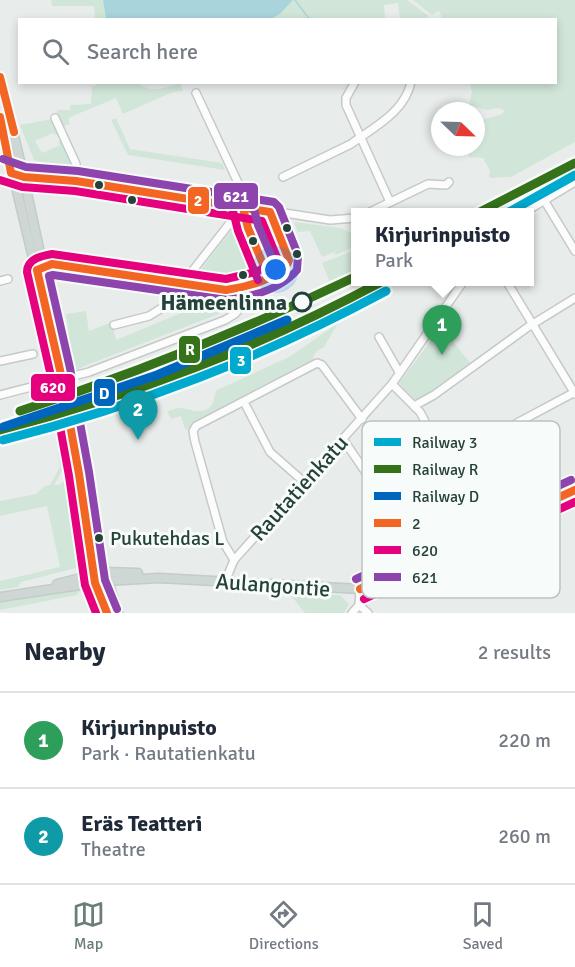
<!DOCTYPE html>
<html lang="en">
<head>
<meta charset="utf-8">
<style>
  body { margin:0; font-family:Signika,sans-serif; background:#f6f6f7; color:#1f2937 }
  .compass { position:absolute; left:431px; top:102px; width:54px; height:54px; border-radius:50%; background:#fff; box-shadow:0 3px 9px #0003; rotate:113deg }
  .you { position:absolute; left:276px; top:270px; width:21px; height:21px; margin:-15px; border:4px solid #fff; border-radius:50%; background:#1a73e8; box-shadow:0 0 0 9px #1a73e833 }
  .badge { display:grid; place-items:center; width:39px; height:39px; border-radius:50%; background:#697e78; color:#fff; font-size:20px; font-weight:700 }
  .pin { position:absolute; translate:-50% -50px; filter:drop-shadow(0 2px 3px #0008) }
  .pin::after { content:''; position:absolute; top:32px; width:21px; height:18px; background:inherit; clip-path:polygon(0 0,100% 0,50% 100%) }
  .popup { position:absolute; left:351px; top:208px; width:183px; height:78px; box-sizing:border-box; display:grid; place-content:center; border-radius:0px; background:#fff; filter:drop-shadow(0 2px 4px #0005); font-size:20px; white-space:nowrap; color:#747a83 }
  .popup b { font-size:22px; color:#1f2937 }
  .popup::after { content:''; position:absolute; left:50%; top:100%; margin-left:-12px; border:12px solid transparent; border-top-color:#fff }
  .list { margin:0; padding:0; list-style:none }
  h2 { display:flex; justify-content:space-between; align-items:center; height:78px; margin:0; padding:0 24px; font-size:26px }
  h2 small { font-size:20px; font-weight:400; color:#747a83 }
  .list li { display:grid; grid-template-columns:39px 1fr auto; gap:18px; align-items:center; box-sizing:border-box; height:96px; padding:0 24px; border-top:2px solid #e0e1e3 }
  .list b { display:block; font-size:22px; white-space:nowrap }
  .list p { margin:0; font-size:20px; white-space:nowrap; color:#747a83 }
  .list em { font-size:20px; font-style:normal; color:#747a83 }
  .icon { flex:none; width:33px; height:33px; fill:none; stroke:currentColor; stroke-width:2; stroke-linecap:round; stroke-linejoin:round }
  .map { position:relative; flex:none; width:575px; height:613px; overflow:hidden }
  .search { position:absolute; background:#fff; box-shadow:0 3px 9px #0003; left:18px; right:18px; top:18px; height:66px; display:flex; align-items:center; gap:15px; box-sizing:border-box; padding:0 21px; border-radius:0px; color:#747a83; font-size:22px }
  .sheet { height:270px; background:#fff }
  nav { display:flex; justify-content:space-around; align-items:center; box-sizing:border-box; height:84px; border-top:2px solid #e0e1e3; background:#fff; font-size:16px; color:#747a83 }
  nav a { display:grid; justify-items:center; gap:3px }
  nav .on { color:#697e78 }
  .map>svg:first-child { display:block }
  .green { fill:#d1e6d8 }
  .water { fill:#a9d4db }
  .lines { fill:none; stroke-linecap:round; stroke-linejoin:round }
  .stream { stroke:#a9d4db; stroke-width:1.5 }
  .minor-casing { stroke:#c5cac8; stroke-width:10 }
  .major-casing { stroke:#c3ccc9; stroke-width:11 }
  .minor { stroke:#fcfcfc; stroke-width:7 }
  .major { stroke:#cfd7d5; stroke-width:8 }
  .major-bridge-casing { stroke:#c3ccc9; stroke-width:11; stroke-linecap:butt }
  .major-bridge { stroke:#cfd7d5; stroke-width:8 }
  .bus-1-casing { stroke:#f7fbf9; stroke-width:12 }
  .bus-2-casing { stroke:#f7fbf9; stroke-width:12 }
  .bus-3-casing { stroke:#f7fbf9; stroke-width:12 }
  .bus-1 { stroke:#f26522; stroke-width:8 }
  .bus-2 { stroke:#e5007d; stroke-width:8 }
  .bus-3 { stroke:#8e44ad; stroke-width:8 }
  .rail-1-casing { stroke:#f7fbf9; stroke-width:14 }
  .rail-2-casing { stroke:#f7fbf9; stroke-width:14 }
  .rail-3-casing { stroke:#f7fbf9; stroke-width:14 }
  .rail-1 { stroke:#357219; stroke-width:9 }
  .rail-2 { stroke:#00a9ce; stroke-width:9 }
  .rail-3 { stroke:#0065bd; stroke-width:9 }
  .bus-dot { fill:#24423a; stroke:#f7fbf9; stroke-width:2 }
  .stop-dot { fill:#f7fbf9; stroke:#24423a; stroke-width:3 }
  .labels { text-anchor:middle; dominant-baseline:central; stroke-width:6; stroke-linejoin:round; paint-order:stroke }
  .bus-label { font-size:20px; fill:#24423a; stroke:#f7fbf9; text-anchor:start }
  .stop-label { font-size:22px; font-weight:bold; fill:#24423a; stroke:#f7fbf9; text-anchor:end }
  .street-label { font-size:22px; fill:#24423a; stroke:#f7fbf9 }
  .key { fill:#f7fbf9; stroke:#b8c4c0; stroke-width:1.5 }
  .key-label { font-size:16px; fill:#24423a }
  .line-badge { stroke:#f7fbf9; stroke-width:2 }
  .badge-label { font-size:16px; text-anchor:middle; font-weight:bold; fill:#fff }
</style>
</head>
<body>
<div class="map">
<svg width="575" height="613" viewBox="0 0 575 613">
  <rect width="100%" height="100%" fill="#e8edeb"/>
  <g class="green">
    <polygon points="51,0 103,0 106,19 95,19 94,6 52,6"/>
    <polygon points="293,0 407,0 429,16 424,19 400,19 398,3 384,5 385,19 270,20 281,13"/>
    <polygon points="413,0 575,0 575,142 511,177 489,178 490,171 483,158 468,157 470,147 476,147 476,122 502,114 505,111 499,108 487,110 469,105 472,92 470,83 556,82 556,20 438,19 442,17 439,11 432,15"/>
    <path d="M 96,83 L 138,83 C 152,94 164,88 180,83 L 183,91 L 173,92 L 123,114 L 116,98 L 68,118 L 70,124 L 62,127 L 60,118 L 57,118 L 56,114 L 58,110 L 70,110 L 70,105 L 91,104 L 92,86 L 96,86 Z"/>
    <polygon points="116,118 130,149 222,163 225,170 128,155 111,120"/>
    <polygon points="52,119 59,134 55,135 53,133 35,141 42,153 60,145 58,142 63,139 75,164 75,173 34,160 20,125"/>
    <polygon points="294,222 341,228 355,235 355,246 336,255 334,252 322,257 310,231 298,232"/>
    <polygon points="235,225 242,231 259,270 226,284 194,279"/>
    <polygon points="355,250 355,272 331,284 322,263"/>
    <polygon points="202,295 230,297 234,308 82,367 74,372 66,314 86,311 89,331 112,322 116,340 200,305"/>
    <path d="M 338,323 L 324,347 L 317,351 L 313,357 L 313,363 L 193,426 L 190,430 L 185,429 L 181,416 L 171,419 L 167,411 C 171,410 174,409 177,408 C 187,407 201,416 210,407 C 215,403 213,395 217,390 L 289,357 Z"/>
    <path d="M 441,327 L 471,364 C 455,376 435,398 414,399 L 399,383 Z"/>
    <polygon points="67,449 68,460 54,485 59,485 74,473 82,561 80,567 21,582 18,587 0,590 0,581 60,567 47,506 0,516 0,501 36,494 45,486 50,485 60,467 58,453"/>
    <polygon points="82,588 77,595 0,610 0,602"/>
    <polygon points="289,593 340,595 349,604 344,613 305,613"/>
  </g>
  <polygon class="water" points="103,0 293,0 281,13 270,20 106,19"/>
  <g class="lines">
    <polyline class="stream" points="295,0 310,20"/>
    <defs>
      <g id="minor">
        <polyline points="355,82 346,98 346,105 390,202"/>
        <polyline points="196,93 240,187 245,217 268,276"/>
        <polyline points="55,118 76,164 76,181"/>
        <polyline points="21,165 68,178"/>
        <polyline points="24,177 76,181 330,220 355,218"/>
        <path d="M 283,177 L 351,144 C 374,127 405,112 411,82"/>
        <polyline points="544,200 575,251"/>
        <polyline points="370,212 428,184 446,185 449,182"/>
        <polyline points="525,212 575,182"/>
        <path d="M 39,269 L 52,264 L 219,290 C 235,291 278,278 288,265 L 288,258 L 270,212"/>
        <polyline points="0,281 8,279"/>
        <polyline points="507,282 575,394"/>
        <polyline points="114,325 149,316 165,306 230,223"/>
        <polyline points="379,337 399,372"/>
        <polyline points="0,361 33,354"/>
        <polyline points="392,384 420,412 452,473"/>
        <polyline points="0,395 89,372 225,320 235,314 241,307 238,289"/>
        <polyline points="244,402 270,452 304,482"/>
        <polyline points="414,406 434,395 528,327 575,298"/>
        <polyline points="343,439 375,486 405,544"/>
        <polyline points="446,461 575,392"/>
        <polyline points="234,560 223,542 195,442 193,431 196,426 317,363 322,365 362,419"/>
        <polyline points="225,582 234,560 392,384 463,282"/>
        <polyline points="359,605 368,613"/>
        <polyline points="352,613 359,605 360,589"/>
      </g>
      <g id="major">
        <polyline points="0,77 21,165 65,369"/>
        <path d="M 0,117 C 17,196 38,275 56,355"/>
        <polyline points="84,473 102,562 118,613"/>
        <polyline points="79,476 95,583 107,613"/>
        <polyline points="57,584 105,572 138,573"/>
        <polyline points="0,597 106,581 159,578 360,589 575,490"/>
      </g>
    </defs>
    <use href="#minor" class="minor-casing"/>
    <use href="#major" class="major-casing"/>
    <use href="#minor" class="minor"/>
    <use href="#major" class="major"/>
    <defs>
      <polyline id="major-bridge" points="60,370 79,474"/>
    </defs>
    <use href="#major-bridge" class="major-bridge-casing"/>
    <use href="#major-bridge" class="major-bridge"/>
    <defs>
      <g id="bus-1">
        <polyline points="0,77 14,132"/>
        <path d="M 0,117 L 11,173 L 24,177 L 76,181 L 270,212 L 289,260 C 285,278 242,288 226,290 L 52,264 L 37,270 L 60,370 L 79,474 L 95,583 L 107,613"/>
        <polyline points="243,208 248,228 268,276"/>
        <polyline points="360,589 575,490"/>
      </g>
      <g id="bus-2">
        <path d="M 0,180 L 22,187 L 75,191 L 262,221 L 278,260 L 256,272 L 226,279 L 52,254 C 41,256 27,259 27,272 L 50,372 L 69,476 L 85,585 L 96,613"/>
        <polyline points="233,211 238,231 258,280"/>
        <polyline points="364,599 575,502"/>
      </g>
      <g id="bus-3">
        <path d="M 3,159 L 26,167 L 78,171 L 274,202 L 279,207 L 298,255 L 297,270 C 281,289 251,297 227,300 L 53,275 L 49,276 L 70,368 L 89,472 L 105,580 L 117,609"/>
        <polyline points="253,205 258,225 278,272"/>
        <polyline points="356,579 571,480"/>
      </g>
    </defs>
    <use href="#bus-1" class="bus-1-casing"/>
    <use href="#bus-2" class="bus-2-casing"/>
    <use href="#bus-3" class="bus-3-casing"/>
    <use href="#bus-1" class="bus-1"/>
    <use href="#bus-2" class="bus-2"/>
    <use href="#bus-3" class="bus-3"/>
    <defs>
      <g id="rail-1">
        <polyline points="480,212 575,163"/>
        <path d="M 20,411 C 135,374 246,329 355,277"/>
        <path d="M 0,430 C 136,395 257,348 381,282"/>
      </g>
      <g id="rail-2">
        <polyline points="509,212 575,175"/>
        <path d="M 3,440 C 140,405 261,358 386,291"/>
      </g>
      <polyline id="rail-3" points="3,427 157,375 287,320"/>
    </defs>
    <use href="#rail-1" class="rail-1-casing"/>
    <use href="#rail-2" class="rail-2-casing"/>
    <use href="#rail-3" class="rail-3-casing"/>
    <use href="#rail-1" class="rail-1"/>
    <use href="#rail-2" class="rail-2"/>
    <use href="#rail-3" class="rail-3"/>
  </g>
  <g class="bus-dot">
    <circle cx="99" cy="185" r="5"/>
    <circle cx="132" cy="200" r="5"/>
    <circle cx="287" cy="228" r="5"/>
    <circle cx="253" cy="241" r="5"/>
    <circle cx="297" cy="254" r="5"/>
    <circle cx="243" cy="275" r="5"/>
    <circle cx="99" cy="538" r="5"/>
  </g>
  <circle class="stop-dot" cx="302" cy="302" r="9"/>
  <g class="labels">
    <g class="bus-label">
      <text x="110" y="538">Pukutehdas L</text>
    </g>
    <g class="stop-label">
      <text x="287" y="302">Hämeenlinna</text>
    </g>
    <g class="street-label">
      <text transform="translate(299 488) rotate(-48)">Rautatienkatu</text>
      <text transform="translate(273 585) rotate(4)">Aulangontie</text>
    </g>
  </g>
  <rect x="362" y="421" width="198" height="177" rx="9" class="key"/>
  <rect x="374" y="438" width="27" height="8" fill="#00a9ce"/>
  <rect x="374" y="465" width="27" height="8" fill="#357219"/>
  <rect x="374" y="492" width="27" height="8" fill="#0065bd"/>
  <rect x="374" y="519" width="27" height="8" fill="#f26522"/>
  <rect x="374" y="546" width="27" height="8" fill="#e5007d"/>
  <rect x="374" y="573" width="27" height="8" fill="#8e44ad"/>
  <g class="key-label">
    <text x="412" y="448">Railway 3</text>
    <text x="412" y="475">Railway R</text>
    <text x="412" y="502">Railway D</text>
    <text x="412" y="529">2</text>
    <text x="412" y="556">620</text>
    <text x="412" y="583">621</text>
  </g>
  <g class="line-badge">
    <rect x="213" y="182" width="46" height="28" rx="6" fill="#8e44ad"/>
    <rect x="187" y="186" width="23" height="29" rx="6" fill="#f26522"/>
    <rect x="178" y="335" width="23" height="29" rx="6" fill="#357219"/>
    <rect x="229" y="346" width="23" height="29" rx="6" fill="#00a9ce"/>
    <rect x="30" y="373" width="46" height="29" rx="6" fill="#e5007d"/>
    <rect x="93" y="378" width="23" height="29" rx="6" fill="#0065bd"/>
  </g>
  <g class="badge-label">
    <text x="236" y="202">621</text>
    <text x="198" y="206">2</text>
    <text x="190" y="355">R</text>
    <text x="241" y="366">3</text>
    <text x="53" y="393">620</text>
    <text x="104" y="399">D</text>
  </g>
</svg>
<svg class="compass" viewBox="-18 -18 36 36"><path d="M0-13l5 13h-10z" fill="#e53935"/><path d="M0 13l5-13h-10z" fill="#747a83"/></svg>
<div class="you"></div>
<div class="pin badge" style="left:442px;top:355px;background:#2e9e5b">1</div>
<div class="popup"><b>Kirjurinpuisto</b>Park</div>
<div class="pin badge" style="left:138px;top:440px;background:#0f9aa8">2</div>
<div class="search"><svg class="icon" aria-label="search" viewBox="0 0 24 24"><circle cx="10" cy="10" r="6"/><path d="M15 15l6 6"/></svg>Search here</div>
</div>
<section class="sheet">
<h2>Nearby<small>2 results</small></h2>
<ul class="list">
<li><span class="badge" style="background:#2e9e5b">1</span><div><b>Kirjurinpuisto</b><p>Park · Rautatienkatu</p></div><em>220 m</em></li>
<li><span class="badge" style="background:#0f9aa8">2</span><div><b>Eräs Teatteri</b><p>Theatre</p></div><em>260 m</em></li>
</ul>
</section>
<nav>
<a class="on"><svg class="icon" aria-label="map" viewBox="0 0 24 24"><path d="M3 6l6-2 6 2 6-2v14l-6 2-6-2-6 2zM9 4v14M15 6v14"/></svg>Map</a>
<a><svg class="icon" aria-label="directions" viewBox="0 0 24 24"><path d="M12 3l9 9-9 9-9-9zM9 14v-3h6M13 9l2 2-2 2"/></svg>Directions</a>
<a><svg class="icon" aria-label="saved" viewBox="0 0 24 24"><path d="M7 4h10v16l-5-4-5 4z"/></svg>Saved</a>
</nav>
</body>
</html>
